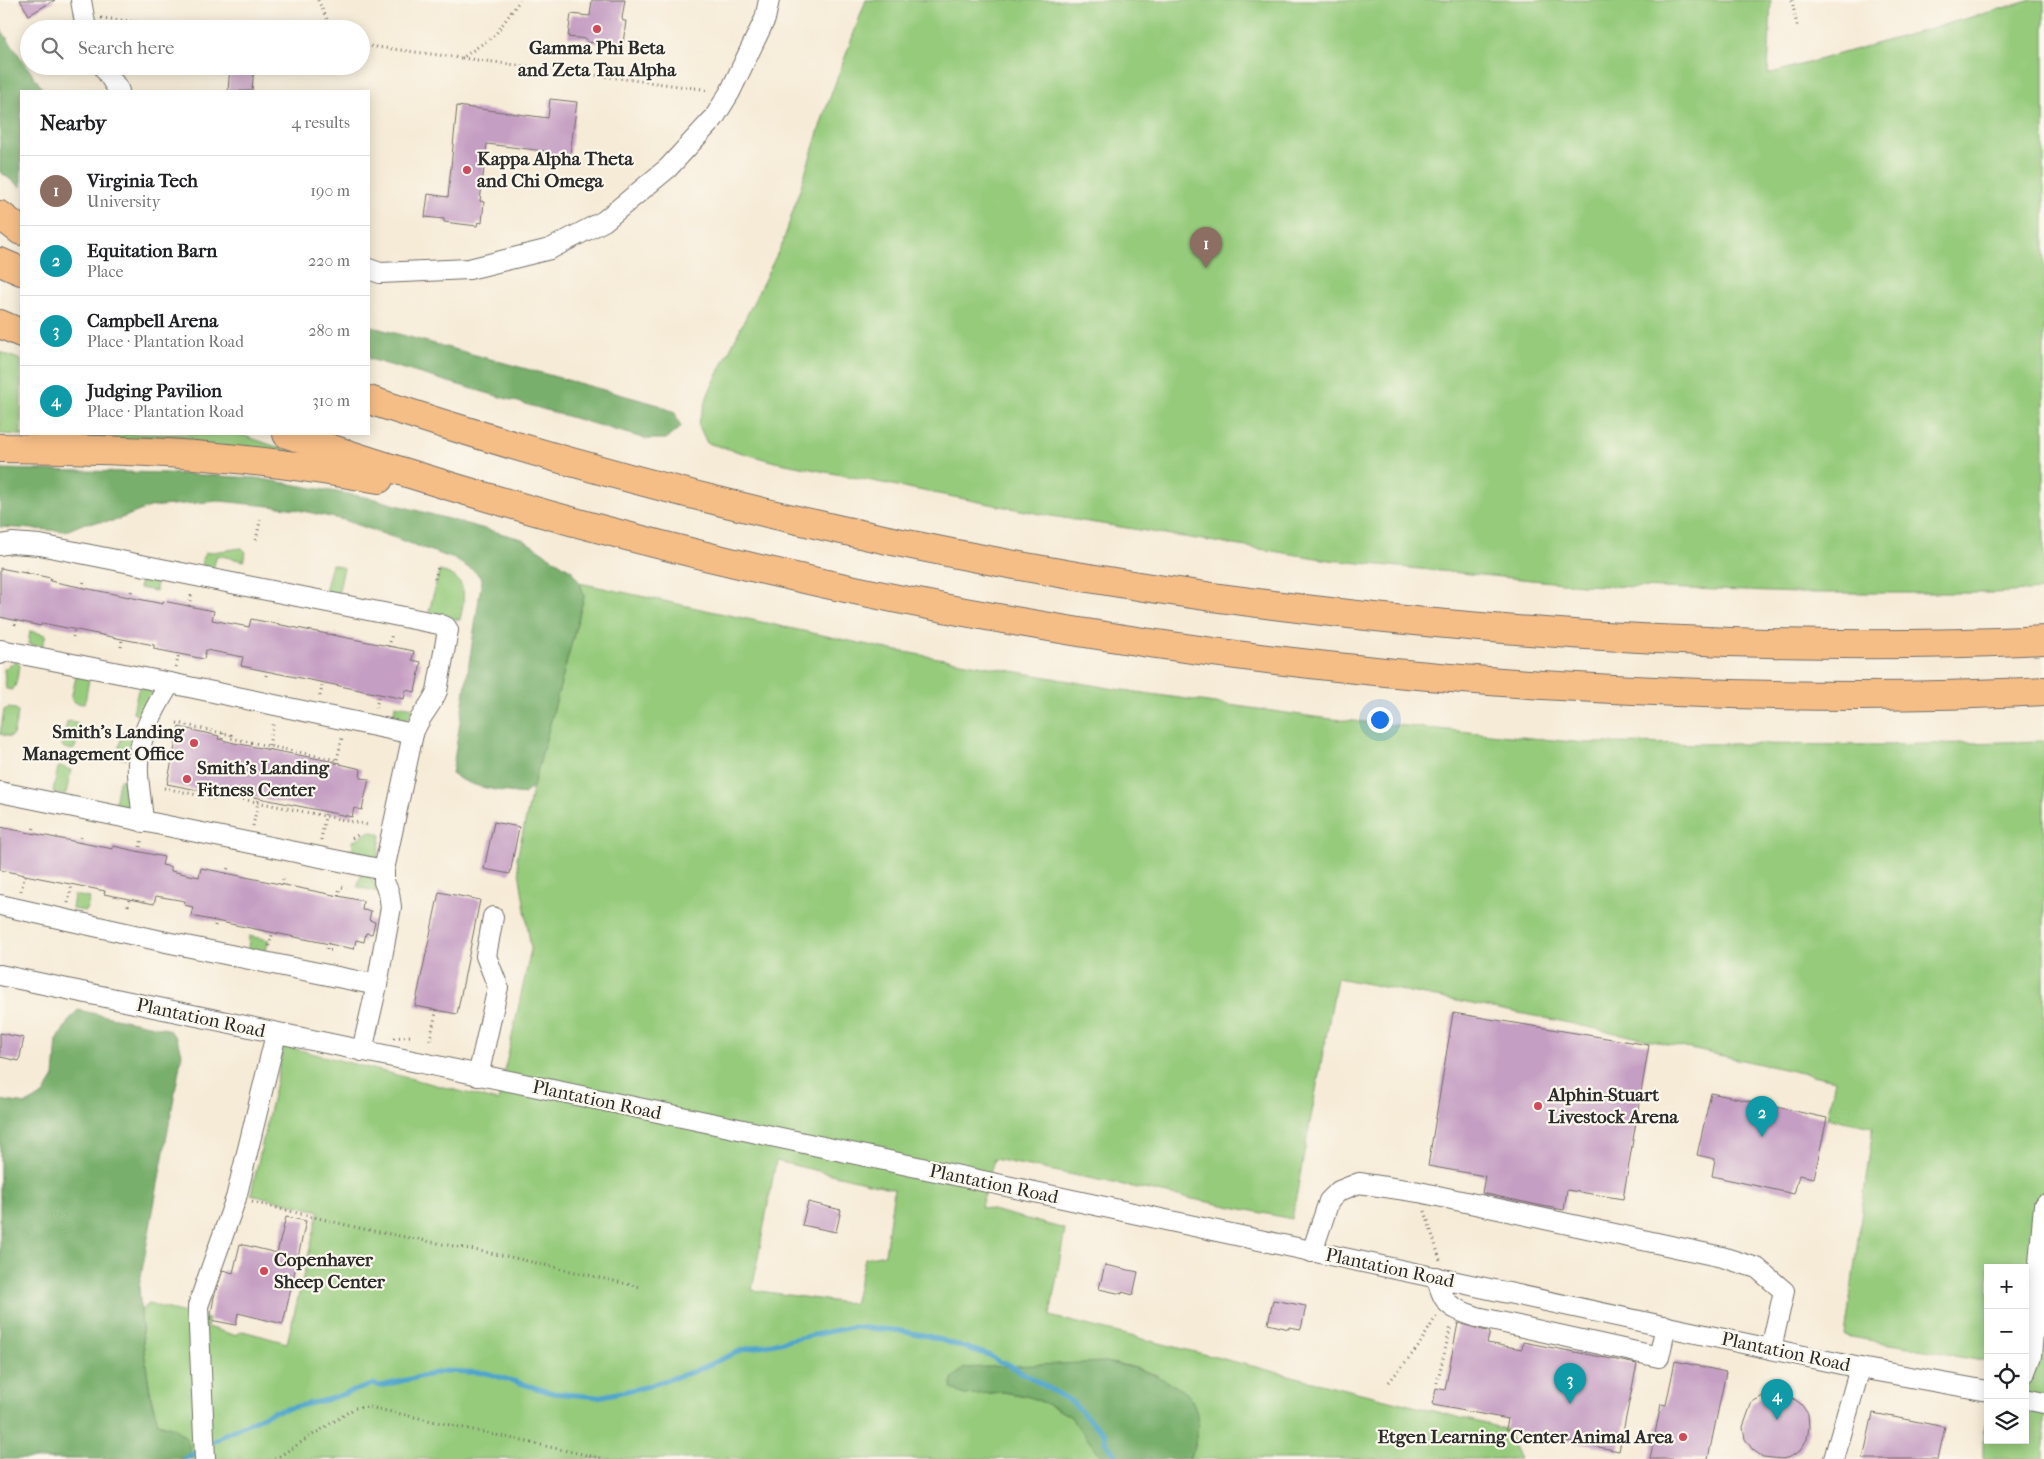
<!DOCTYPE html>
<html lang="en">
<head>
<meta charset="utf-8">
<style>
  body { margin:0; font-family:"IM FELL French Canon",serif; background:#f2f2f2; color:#202124 }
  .controls { position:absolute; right:15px; bottom:15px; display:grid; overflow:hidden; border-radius:0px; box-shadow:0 2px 12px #0003 }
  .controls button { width:45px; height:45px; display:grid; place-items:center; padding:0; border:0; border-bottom:1px solid #e0e0e0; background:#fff; color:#202124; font:25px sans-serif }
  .you { position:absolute; left:1379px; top:719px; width:18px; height:18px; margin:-12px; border:4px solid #fff; border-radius:50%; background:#1a73e8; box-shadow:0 0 0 8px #1a73e833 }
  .badge { display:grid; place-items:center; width:32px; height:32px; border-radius:50%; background:#111827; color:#fff; font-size:16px; font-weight:700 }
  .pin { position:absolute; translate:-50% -41px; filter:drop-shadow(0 1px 2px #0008) }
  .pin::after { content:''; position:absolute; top:26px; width:18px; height:15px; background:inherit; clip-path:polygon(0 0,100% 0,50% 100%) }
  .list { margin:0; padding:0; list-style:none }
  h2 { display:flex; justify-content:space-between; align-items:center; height:65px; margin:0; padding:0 20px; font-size:21px }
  h2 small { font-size:16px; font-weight:400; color:#757577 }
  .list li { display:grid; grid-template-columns:32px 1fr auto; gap:15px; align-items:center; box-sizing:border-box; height:70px; padding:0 20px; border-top:1px solid #e0e0e0 }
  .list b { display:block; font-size:19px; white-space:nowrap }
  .list p { margin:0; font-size:16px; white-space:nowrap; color:#757577 }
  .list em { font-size:16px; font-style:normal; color:#757577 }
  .icon { flex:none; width:28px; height:28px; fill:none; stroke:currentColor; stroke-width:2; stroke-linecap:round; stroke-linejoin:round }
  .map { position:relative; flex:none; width:2044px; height:1459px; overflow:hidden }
  .search { position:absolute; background:#fff; box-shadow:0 2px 12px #0003; left:20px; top:20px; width:350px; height:55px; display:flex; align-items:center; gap:12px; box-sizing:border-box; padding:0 18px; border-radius:28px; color:#757577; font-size:19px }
  .panel { position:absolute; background:#fff; box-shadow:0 2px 12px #0003; left:20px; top:90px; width:350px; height:345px; border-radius:0px }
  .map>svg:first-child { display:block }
  .green { fill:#96cb7c; stroke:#607b54; fill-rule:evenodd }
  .forest { fill:#78af6c; stroke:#526d4c }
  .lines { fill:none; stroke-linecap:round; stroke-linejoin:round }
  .stream { stroke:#4fa5cb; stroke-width:5 }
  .building { fill:#c59ec3 }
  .minor-casing { stroke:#726e67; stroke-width:22 }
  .highway-casing { stroke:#726e67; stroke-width:30 }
  .path { stroke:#726e67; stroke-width:3; stroke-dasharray:1 4; stroke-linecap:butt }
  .minor { stroke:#fff; stroke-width:20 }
  .highway { stroke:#f6be87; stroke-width:28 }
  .poi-dot { fill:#d1495b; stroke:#fbf7ec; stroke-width:2 }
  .labels { text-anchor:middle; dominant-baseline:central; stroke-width:4.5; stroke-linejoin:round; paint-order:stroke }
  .poi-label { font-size:19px; font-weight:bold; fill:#2b2b2b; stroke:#fbf7ec; text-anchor:start }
  .street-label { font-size:19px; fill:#2b2b2b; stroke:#fbf7ec }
</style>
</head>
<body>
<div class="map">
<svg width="2044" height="1459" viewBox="0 0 2044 1459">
  <rect width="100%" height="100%" fill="#fbf7ec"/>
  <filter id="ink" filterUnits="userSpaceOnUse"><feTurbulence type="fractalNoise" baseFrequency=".02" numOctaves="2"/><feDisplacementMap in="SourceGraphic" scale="10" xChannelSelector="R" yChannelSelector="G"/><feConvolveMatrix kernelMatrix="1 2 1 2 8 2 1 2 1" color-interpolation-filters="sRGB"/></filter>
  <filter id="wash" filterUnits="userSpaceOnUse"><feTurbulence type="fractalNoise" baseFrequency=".0096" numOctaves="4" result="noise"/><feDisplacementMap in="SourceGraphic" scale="20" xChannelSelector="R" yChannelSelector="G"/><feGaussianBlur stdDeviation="1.12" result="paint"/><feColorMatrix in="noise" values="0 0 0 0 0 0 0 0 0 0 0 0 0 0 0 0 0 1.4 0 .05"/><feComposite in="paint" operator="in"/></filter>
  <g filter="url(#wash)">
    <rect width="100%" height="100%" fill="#f6ebd7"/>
    <g class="green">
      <polygon points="866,0 1771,0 1768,74 2032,0 2044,0 2044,590 1993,593 1798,593 1582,585 1329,560 1051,516 775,462 707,443 698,424 709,392 783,242 824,114"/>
      <polygon points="0,352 21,360 21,434 239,434 324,463 174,443 0,434"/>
      <polygon points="242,548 246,552 244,561 217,555 213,569 203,566 202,559 205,553"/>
      <polygon points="332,564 344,568 338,594 336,595 325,592"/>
      <path d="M 439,571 C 469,577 465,596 460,620 L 429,612 Z"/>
      <polygon points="145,575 157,578 156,591 139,588 142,577"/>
      <path d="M 580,583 L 887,649 L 1115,689 L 1322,718 L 1584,743 L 1885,745 L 2044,741 L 2044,1459 L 1983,1459 L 1983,1434 L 1988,1411 L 1988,1440 L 2025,1440 L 2025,1268 L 1988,1268 L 1988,1361 L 1845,1336 L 1873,1127 L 1827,1118 L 1835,1080 L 1555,1020 L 1337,978 L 1292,1219 L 994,1159 L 981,1207 L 1065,1229 L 1050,1316 L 1506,1429 L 1520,1459 L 1189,1459 L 1196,1445 L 1157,1375 L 1129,1366 L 1104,1362 L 964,1395 L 1003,1392 L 1026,1396 L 1045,1403 L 1070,1416 L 1103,1459 L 191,1459 L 187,1439 L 174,1428 L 158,1423 C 147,1386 143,1348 141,1310 L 149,1304 L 209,1319 L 207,1327 L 234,1335 L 243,1331 L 287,1343 L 319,1211 L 251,1194 L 284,1046 L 498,1101 L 531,949 L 517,858 L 533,787 L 584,597 ZM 776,1161 L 894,1189 L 885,1254 L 865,1258 L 854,1304 L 752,1290 Z"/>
      <polygon points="30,631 46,635 42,647 28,644"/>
      <polygon points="15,662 18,662 20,666 15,687 11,690 6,689 4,669"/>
      <polygon points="79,675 88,676 89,679 85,702 82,704 74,702 71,699 76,677"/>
      <polygon points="141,687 151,689 153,694 142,713 136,715 133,712 138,690"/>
      <polygon points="395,705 415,708 407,719 403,722 393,718"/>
      <polygon points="8,708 16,709 18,713 13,735 10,737 0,734 4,710"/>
      <polygon points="70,721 80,725 75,748 73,750 64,748 62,746 67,722"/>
      <polygon points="125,731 131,733 133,735 128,758 126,760 117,757 122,733"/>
      <polygon points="60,766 71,770 66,793 64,795 55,793 53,791 58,768"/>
      <polygon points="123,779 128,783 130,805 128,808 115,804 119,781"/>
      <polygon points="370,831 381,835 378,857 375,858 352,853 353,841"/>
      <polygon points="361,875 372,878 378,892 357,887"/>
      <polygon points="74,895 90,898 86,911 72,909"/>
      <polygon points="249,936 269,940 265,953 248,949"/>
    </g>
    <g class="forest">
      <polygon points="0,28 44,91 21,91 21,187 0,172"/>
      <polygon points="369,326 659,405 675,413 681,427 666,439 646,439 369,359"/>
      <path d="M 0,469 L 167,473 L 256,478 L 371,498 L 522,539 L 572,571 L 580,583 L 584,597 L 533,787 L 524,794 C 501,791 471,788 452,774 L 482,579 L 474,571 L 454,559 L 344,520 L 289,508 L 219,501 L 150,507 L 114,521 L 85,523 L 66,531 L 0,527 Z"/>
      <path d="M 78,1010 L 167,1029 C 176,1035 180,1044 182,1054 L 139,1287 L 143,1343 L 151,1400 L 158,1423 L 174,1428 L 188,1439 L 191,1459 L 0,1459 L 0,1100 L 26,1104 L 43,1095 L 54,1077 L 57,1040 L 70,1019 Z"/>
      <path d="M 1104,1362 C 1134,1367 1151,1371 1177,1387 C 1181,1390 1187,1392 1189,1396 C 1203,1414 1198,1440 1189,1459 L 1103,1459 L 1070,1416 L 1045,1403 L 1026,1396 L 1003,1392 L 964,1395 L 951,1388 L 953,1378 L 964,1368 Z"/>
    </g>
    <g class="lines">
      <g class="stream">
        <polyline points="210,1444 225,1434 272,1412 326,1400 374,1384 380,1386 445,1371 486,1373 553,1393 598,1397 645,1387 695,1371 742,1350 852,1327 895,1330 928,1336 989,1355 999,1362 1006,1363 1072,1402 1105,1435 1105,1441 1118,1459"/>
        <polyline points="184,1459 199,1451"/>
      </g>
    </g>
    <g id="blocks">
      <g class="building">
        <polygon points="20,0 55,0 29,15"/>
        <polygon points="592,0 625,0 622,18 623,21 626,21 623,43 620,43 620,46 587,42 587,39 568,37 571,14 590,16"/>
        <polygon points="230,66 254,66 252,91 228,91"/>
        <polygon points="550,99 577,102 570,154 567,153 566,157 560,157 544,155 544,151 487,144 480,201 484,202 482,223 478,222 477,226 444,222 444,219 425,217 428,194 448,197 457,106 548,118"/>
        <polygon points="0,568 51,578 50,581 163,604 163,601 214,611 212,620 249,627 251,619 414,651 412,660 421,662 415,692 406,690 404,699 241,666 243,657 206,650 204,659 154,649 154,645 122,639 42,623 41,626 0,617"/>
        <polygon points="179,727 219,736 218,739 234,743 341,763 340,764 361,769 360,778 369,779 362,810 354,808 352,817 225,791 208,789 208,792 167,784"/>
        <polygon points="494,822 519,827 510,874 484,869"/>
        <polygon points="0,827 113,849 113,846 164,857 162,865 171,867 171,871 199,877 201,868 363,901 362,910 371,911 369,920 375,922 372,934 366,933 364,942 356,940 354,949 191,916 193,907 184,905 185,901 156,896 154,904 104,894 105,891 0,870"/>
        <polygon points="439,892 480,900 457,1014 415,1006"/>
        <polygon points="1453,1013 1649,1045 1623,1199 1567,1190 1564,1210 1542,1206 1482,1193 1485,1176 1428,1166"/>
        <polygon points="0,1033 24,1038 19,1061 0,1057"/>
        <polygon points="1711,1093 1827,1118 1814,1178 1799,1175 1794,1194 1712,1176 1715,1159 1697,1155"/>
        <polygon points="808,1202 841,1210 836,1232 802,1225"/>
        <polygon points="286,1217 306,1221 283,1324 238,1313 236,1325 210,1320 214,1297 223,1270 233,1273 240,1244 277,1253"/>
        <polygon points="1105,1265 1138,1272 1133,1295 1122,1292 1122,1294 1099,1289"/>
        <polygon points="1273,1300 1306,1306 1301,1329 1289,1327 1289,1329 1268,1324"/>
        <polygon points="1458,1323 1490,1332 1487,1343 1522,1349 1523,1342 1637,1364 1619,1451 1506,1429 1508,1419 1433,1405 1436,1388 1445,1390"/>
        <polygon points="1675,1361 1726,1372 1708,1459 1650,1459 1661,1404 1666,1405"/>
        <polygon points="1775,1393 1790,1396 1801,1404 1808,1414 1809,1427 1807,1439 1800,1451 1790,1457 1782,1459 1763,1457 1753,1450 1745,1439 1743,1427 1752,1402 1763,1396"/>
        <polygon points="1873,1413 1945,1427 1938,1459 1863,1459"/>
      </g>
    </g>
  </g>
  <g filter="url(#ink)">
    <use href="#blocks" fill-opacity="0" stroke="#726e67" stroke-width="1"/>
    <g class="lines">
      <defs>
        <g id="minor">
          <polyline points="81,0 86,29"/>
          <polyline points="103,66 119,91"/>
          <polyline points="369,269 380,273 469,269 550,249 604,221 668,168 714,118 730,92 765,19 769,0"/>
          <path d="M 0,545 L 12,543 L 40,545 L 439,624 L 446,627 L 448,630 L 437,691 C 431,707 418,717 413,734 L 384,870 L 384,882 L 389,893 L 391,907 L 377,985 L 362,1051"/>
          <polyline points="0,654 1,650 170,683 413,734"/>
          <polyline points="0,792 384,870"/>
          <path d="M 143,822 C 142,806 139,790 138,774 C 136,741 153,711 170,683"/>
          <polyline points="0,905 166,942 377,985"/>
          <polyline points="0,975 720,1125 1860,1368 1988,1391"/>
          <polyline points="478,1076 498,987 486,956 493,917"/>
          <polyline points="1312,1252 1329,1201 1339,1191 1359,1183 1419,1192 1722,1257 1757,1268 1784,1291 1771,1349"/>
          <path d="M 1437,1277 C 1443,1306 1451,1308 1477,1317 L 1659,1357 L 1666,1326"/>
          <polyline points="2025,1372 2031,1356 2044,1205"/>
          <polyline points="2025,1399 2044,1403"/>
          <polyline points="205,1459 198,1306 236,1198 276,1034"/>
          <polyline points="1834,1459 1860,1368"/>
        </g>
        <g id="highway">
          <polyline points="0,215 21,231"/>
          <polyline points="0,262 21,271"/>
          <polyline points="0,324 21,333"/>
          <path d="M 369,400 C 729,519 1102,595 1480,627 C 1667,643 1856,649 2044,640"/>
          <path d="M 287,434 C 700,574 1124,659 1560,686 C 1721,696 1883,700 2044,691"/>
          <path d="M 0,448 C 72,449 145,450 217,457 C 271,462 326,470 379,479"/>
        </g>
      </defs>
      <use href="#minor" class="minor-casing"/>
      <use href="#highway" class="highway-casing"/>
      <g class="path">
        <polyline points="318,0 327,19 335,29"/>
        <polyline points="1792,0 1797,26"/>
        <polyline points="101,18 201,29"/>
        <polyline points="361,45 462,58 495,35 520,0"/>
        <polyline points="462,58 710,90"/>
        <polyline points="256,540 261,517"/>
        <polyline points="26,573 27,568"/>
        <polyline points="435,579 438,567"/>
        <polyline points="83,588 84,580"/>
        <polyline points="130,597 132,589"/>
        <polyline points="189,606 192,592"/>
        <polyline points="277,624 278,619"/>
        <polyline points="15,625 16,620"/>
        <polyline points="333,635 334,630"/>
        <polyline points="73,637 75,629"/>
        <polyline points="121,647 122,639"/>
        <polyline points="389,647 392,633"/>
        <polyline points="176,667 179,653"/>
        <polyline points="266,676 267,671"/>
        <polyline points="320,696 323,682"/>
        <polyline points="376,708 379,694"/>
        <polyline points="177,723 231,735 230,738 337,760"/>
        <polyline points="222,739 223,733"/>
        <polyline points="268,750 274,721"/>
        <polyline points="157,753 171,755"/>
        <polyline points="336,764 342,738"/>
        <polyline points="164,788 217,799 218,794 368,825"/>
        <polyline points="208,797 211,789"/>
        <polyline points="253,826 259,797"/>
        <polyline points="33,834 34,826"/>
        <polyline points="352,838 360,834"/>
        <polyline points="321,840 326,811"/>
        <polyline points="80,843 81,835"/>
        <polyline points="139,852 142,838"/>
        <polyline points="226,874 229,865"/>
        <polyline points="282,885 284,876"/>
        <polyline points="342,887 347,888"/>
        <polyline points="21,891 25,875"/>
        <polyline points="338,896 340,887"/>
        <polyline points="68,903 72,884"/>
        <polyline points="128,906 129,899"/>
        <polyline points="215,926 216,921"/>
        <polyline points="269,946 273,932"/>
        <polyline points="327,949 328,943"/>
        <polyline points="330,950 332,950"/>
        <polyline points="394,1038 410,1036"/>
        <polyline points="430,1040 437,1008"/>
        <polyline points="252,1202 363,1229 506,1256 640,1287"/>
        <polyline points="1425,1211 1440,1260"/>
        <polyline points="1389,1382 1418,1347 1437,1315"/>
        <polyline points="1437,1383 1451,1326"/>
        <polyline points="275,1459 355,1408 369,1407 604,1459"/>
      </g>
      <use href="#minor" class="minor"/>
      <use href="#highway" class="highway"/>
    </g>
  </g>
  <g class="poi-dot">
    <circle cx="597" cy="29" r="5"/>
    <circle cx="467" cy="170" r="5"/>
    <circle cx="194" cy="743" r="5"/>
    <circle cx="187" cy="779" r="5"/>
    <circle cx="1538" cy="1106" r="5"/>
    <circle cx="264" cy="1271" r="5"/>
    <circle cx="1683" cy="1437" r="5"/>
  </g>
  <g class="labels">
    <g class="poi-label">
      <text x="597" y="48" text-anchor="middle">Gamma Phi Beta<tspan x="597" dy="22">and Zeta Tau Alpha</tspan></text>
      <text x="477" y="159">Kappa Alpha Theta<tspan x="477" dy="22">and Chi Omega</tspan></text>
      <text x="184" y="732" text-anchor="end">Smith's Landing<tspan x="184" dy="22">Management Office</tspan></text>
      <text x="197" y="768">Smith's Landing<tspan x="197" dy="22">Fitness Center</tspan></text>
      <text x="1548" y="1095">Alphin-Stuart<tspan x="1548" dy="22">Livestock Arena</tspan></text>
      <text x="274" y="1260">Copenhaver<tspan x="274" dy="22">Sheep Center</tspan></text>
      <text x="1673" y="1437" text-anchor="end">Etgen Learning Center Animal Area</text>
    </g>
    <g class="street-label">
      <text transform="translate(201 1018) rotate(12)">Plantation Road</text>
      <text transform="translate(597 1100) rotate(12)">Plantation Road</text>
      <text transform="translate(994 1184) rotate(12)">Plantation Road</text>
      <text transform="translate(1390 1268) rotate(12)">Plantation Road</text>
      <text transform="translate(1786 1352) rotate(12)">Plantation Road</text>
    </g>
  </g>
</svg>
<div class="controls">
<button>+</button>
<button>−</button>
<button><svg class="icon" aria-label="locate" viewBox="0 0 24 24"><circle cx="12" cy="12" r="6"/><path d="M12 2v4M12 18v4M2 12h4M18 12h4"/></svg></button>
<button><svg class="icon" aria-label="layers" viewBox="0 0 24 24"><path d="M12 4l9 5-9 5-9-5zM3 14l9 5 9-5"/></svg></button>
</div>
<div class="you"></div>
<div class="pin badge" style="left:1206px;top:268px;background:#8d6e63">1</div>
<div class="pin badge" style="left:1762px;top:1137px;background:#0f9aa8">2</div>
<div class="pin badge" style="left:1570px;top:1404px;background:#0f9aa8">3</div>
<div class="pin badge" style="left:1777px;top:1420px;background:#0f9aa8">4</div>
<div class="search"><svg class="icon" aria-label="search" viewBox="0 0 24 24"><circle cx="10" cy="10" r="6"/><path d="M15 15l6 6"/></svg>Search here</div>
<section class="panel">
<h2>Nearby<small>4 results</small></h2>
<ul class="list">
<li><span class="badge" style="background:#8d6e63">1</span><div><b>Virginia Tech</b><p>University</p></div><em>190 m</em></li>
<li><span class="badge" style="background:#0f9aa8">2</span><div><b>Equitation Barn</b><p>Place</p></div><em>220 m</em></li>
<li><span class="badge" style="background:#0f9aa8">3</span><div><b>Campbell Arena</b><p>Place · Plantation Road</p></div><em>280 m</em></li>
<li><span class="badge" style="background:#0f9aa8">4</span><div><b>Judging Pavilion</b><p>Place · Plantation Road</p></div><em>310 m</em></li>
</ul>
</section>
</div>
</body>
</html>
